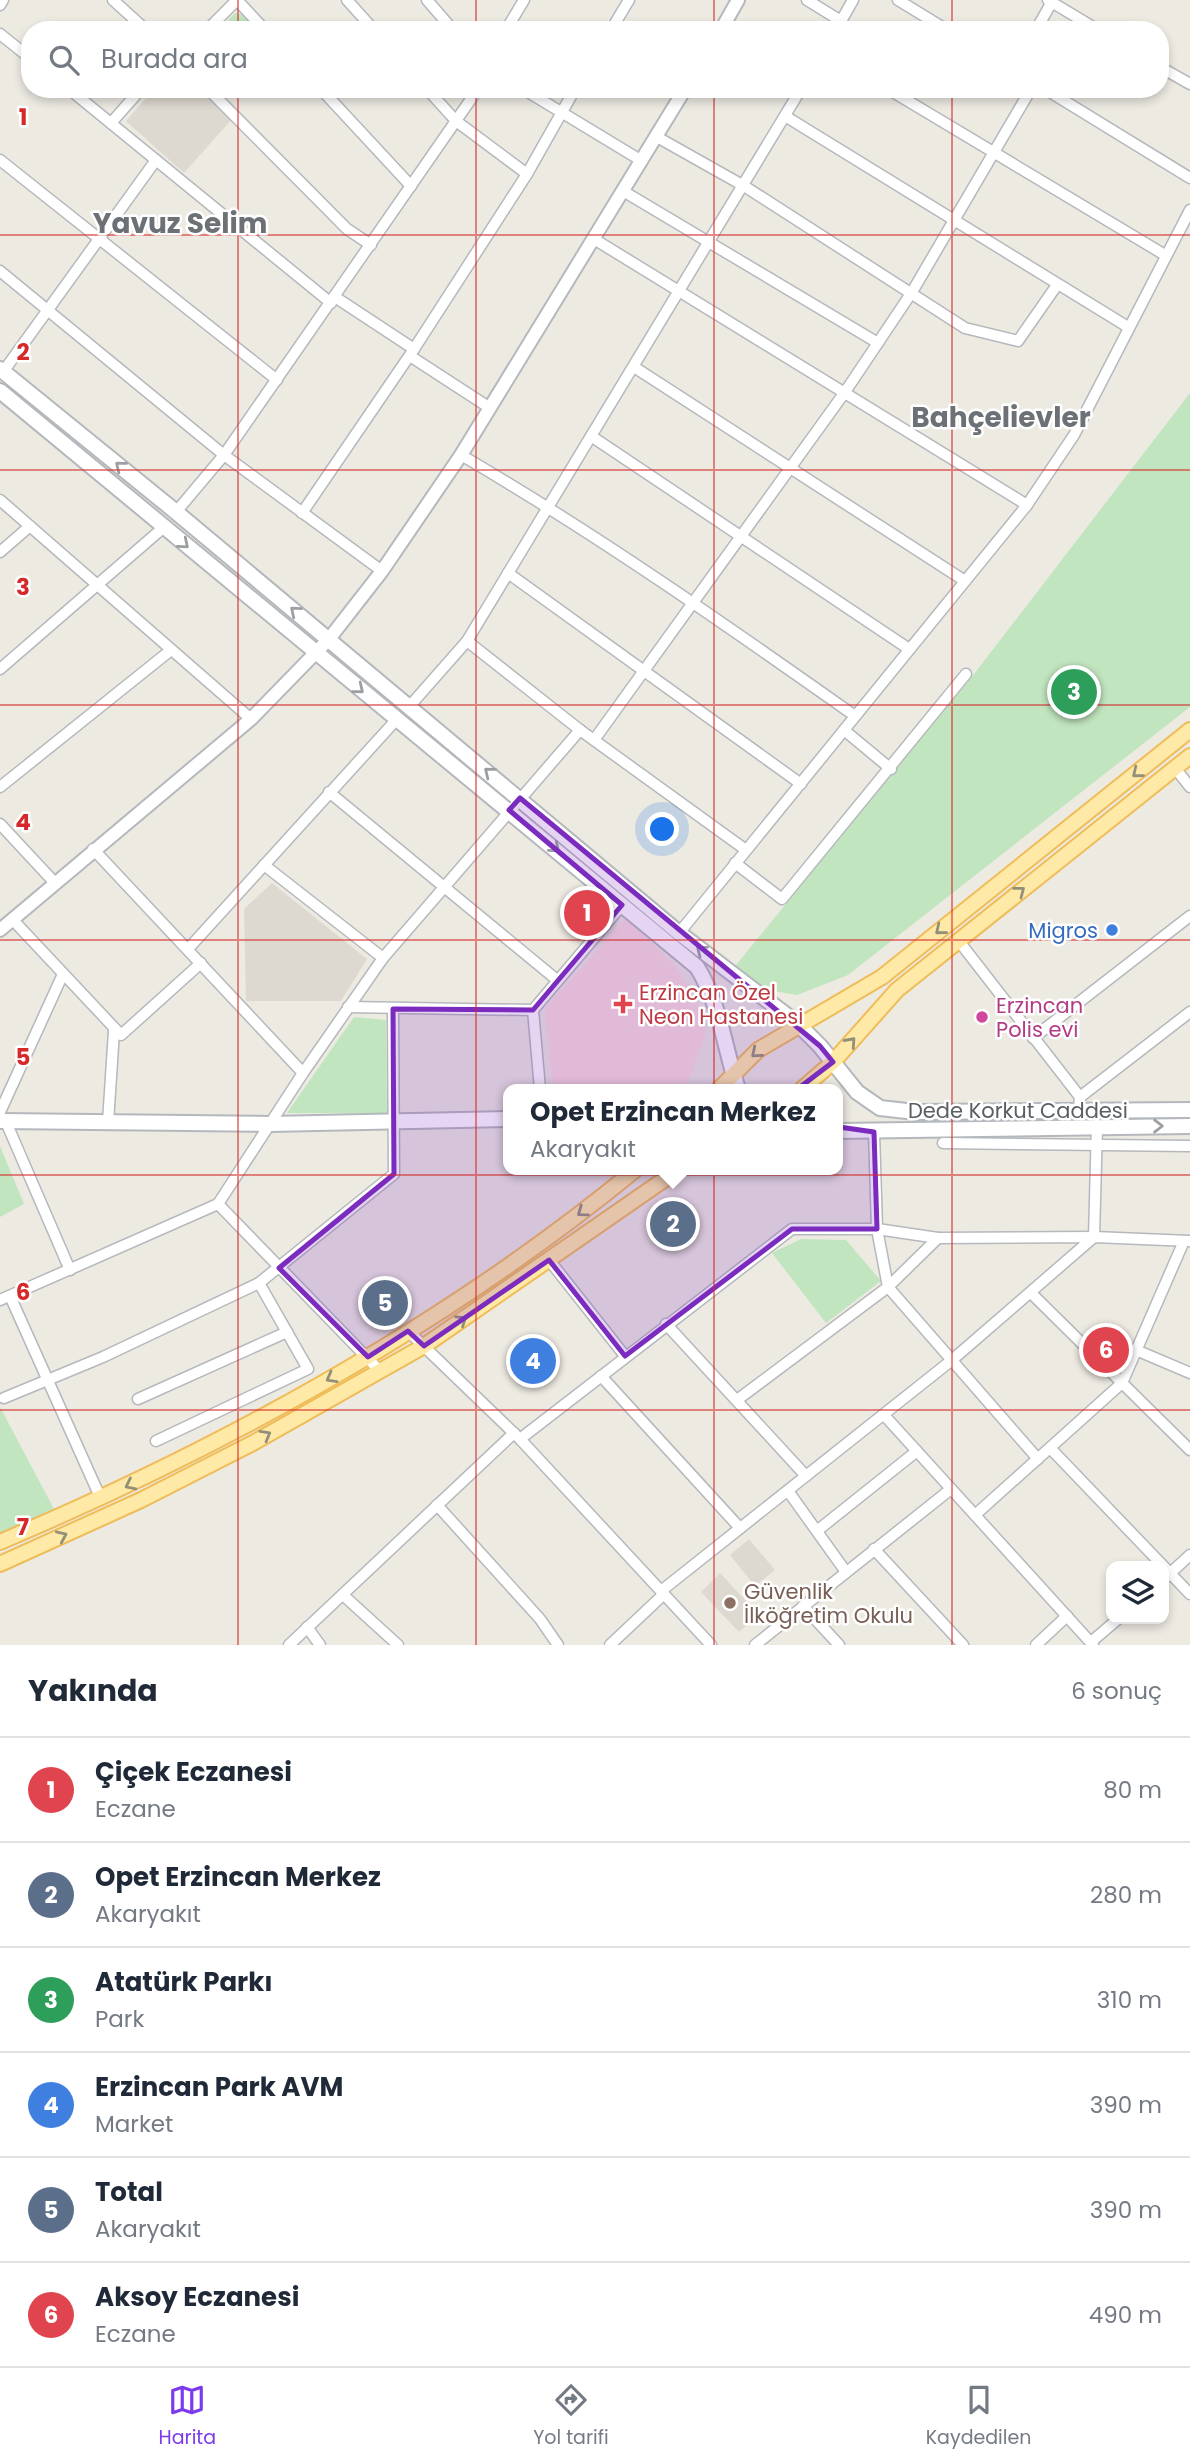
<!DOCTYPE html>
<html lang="tr">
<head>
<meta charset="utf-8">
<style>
  body { margin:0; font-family:Poppins,sans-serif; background:#f2f2f3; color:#1f2937 }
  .controls { position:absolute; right:21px; bottom:21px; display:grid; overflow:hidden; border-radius:14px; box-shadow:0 4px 10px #0003 }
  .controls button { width:63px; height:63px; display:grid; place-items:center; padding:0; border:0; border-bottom:2px solid #e0e1e3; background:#fff; color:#1f2937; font:35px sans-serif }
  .you { position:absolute; left:663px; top:830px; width:24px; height:24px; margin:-18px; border:5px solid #fff; border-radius:50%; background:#1a73e8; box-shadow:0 0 0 10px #1a73e833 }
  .badge { display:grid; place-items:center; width:46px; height:46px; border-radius:50%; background:#7c3aed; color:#fff; font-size:23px; font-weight:700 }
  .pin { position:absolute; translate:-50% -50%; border:4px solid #fff; box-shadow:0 2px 7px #0006 }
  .popup { position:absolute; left:503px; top:1084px; width:340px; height:91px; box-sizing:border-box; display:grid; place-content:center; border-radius:14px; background:#fff; filter:drop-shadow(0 2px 5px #0005); font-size:23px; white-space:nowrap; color:#747a83 }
  .popup b { font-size:26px; color:#1f2937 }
  .popup::after { content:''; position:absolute; left:50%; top:100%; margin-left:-14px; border:14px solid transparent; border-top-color:#fff }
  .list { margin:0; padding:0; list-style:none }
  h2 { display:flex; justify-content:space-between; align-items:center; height:91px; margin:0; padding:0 28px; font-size:30px }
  h2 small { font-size:23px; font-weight:400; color:#747a83 }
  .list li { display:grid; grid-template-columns:46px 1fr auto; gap:21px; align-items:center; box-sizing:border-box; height:105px; padding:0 28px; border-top:2px solid #e0e1e3 }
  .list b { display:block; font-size:26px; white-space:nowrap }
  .list p { margin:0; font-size:23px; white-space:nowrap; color:#747a83 }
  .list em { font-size:23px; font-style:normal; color:#747a83 }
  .icon { flex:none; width:38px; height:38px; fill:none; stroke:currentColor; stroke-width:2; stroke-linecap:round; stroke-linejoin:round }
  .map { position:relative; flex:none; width:1190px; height:1645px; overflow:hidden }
  .search { position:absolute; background:#fff; box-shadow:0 4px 10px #0003; left:21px; right:21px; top:21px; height:77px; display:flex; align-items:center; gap:18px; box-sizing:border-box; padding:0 24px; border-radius:28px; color:#747a83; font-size:26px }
  .sheet { height:721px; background:#fff }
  nav { display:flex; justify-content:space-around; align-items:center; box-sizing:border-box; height:98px; border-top:2px solid #e0e1e3; background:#fff; font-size:19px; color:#747a83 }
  nav a { display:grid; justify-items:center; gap:4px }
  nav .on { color:#7c3aed }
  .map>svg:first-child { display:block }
  .education { fill:#ddd9d0 }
  .medical { fill:#fbdede }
  .green { fill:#c1e5be }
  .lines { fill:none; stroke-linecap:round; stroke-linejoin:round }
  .minor-casing { stroke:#b5b8bc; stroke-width:13 }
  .tertiary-casing { stroke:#b5b8bc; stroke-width:16 }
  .secondary-casing { stroke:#b4b8bc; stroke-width:18 }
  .primary-casing { stroke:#efbc59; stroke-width:18 }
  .minor { stroke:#fff; stroke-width:10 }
  .tertiary { stroke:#fff; stroke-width:12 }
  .secondary { stroke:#fff; stroke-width:14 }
  .primary { stroke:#feeaa6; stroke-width:14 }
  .oneway { stroke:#9c9fa1 }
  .oneway2 { stroke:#93907a }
  .marked { fill:#7b2cbf; fill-opacity:0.2; stroke:#7b2cbf; stroke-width:5; stroke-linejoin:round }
  .grid { fill:none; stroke:#d62828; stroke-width:2; stroke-opacity:0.55 }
  .shop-dot { fill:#3f7fe0; stroke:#fff; stroke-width:2.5 }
  .health-dot { fill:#e0444e; stroke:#fff; stroke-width:2.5 }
  .hotel-dot { fill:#d1479c; stroke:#fff; stroke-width:2.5 }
  .education-dot { fill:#8d6e63; stroke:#fff; stroke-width:2.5 }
  .labels { text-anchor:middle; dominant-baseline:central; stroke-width:5; stroke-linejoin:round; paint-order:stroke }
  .shop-label { font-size:21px; fill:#366cbe; stroke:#fff; text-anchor:end }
  .health-label { font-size:21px; fill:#be3a42; stroke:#fff; text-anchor:start }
  .hotel-label { font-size:21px; fill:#b23c85; stroke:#fff; text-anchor:start }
  .street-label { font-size:21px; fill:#5a5f63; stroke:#fff }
  .education-label { font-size:21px; fill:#785e54; stroke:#fff; text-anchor:start }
  .district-label { font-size:28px; font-weight:bold; fill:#6b7175; stroke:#fff }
  .grid-label { font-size:23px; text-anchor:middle; font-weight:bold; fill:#d62828; stroke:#fff; stroke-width:5; stroke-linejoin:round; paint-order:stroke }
</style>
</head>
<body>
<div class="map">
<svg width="1190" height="1645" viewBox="0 0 1190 1645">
  <rect width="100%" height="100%" fill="#edeae2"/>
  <g class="education">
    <polygon points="154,89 200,89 231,120 184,173 126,121"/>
    <polygon points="272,883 367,959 341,1001 246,1001 244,909"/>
    <polygon points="749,1539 775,1570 755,1586 730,1555"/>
    <polygon points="720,1573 759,1615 739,1632 701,1592"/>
  </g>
  <polygon class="medical" points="626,918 676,967 695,998 706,1033 692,1072 683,1089 553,1089 545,1009"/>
  <g class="green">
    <polygon points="235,13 241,14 258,30 219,30"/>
    <polygon points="1190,393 1190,707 848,975 797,995 762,989 736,965 971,678"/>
    <polygon points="354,1017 386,1020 387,1113 287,1113"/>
    <polygon points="0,1146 24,1204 0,1217"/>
    <polygon points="801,1239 846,1240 881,1281 826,1323 772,1253"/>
    <polygon points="0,1407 55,1511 0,1533"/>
  </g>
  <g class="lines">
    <defs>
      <g id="minor">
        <polyline points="113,0 146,30"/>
        <polyline points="237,0 265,30"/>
        <polyline points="347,0 374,30"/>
        <polyline points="427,0 453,30"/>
        <polyline points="807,0 841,21"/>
        <polyline points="898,0 947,30"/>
        <polyline points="1048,0 1098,30"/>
        <polyline points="0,5 3,0"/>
        <polyline points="207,30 237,0"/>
        <polyline points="506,30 524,0"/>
        <polyline points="611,30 629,0"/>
        <polyline points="836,30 853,0"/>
        <polyline points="1036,30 1053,0"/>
        <polyline points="0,34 30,58"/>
        <polyline points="1160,67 1190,84"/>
        <polyline points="69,89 331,303"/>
        <polyline points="208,89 347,229 371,245"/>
        <polyline points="321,89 411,186"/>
        <polyline points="427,89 456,121 527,174"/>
        <polyline points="523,89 642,161"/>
        <polyline points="888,89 1165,255"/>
        <polyline points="1045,89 1190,178"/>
        <polyline points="785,116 1128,327"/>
        <polyline points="111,123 141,89"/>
        <polyline points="657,137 744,186 965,328 1018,341 1057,285"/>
        <polyline points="0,160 277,380"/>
        <polyline points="623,191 878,343"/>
        <polyline points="594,239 1027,505"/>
        <polyline points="0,271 224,455 382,571"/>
        <polyline points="335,297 414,349"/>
        <polyline points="410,356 490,408"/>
        <polyline points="634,367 965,581"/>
        <polyline points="3,372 156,160"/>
        <polyline points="591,436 909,649"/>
        <path d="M 461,455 C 598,535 726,625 855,716"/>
        <polyline points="0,500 251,719"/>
        <polyline points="176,512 224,455 478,89"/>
        <polyline points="302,513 414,349 527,174 575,89"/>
        <polyline points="0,552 30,526"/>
        <polyline points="508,573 801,784"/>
        <polyline points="467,641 580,730 746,850"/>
        <polyline points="0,669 164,527"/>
        <polyline points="408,708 467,641 801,89"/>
        <polyline points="844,730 891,769"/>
        <polyline points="594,740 845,392 912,292 1031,89"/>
        <polyline points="1175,768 1190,787"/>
        <polyline points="0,787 171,650"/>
        <polyline points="329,792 557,980"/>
        <polyline points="0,824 54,882"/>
        <polyline points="93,849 303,1073"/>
        <polyline points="735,863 782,899 966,674"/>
        <polyline points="264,865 383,958"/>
        <polyline points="12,919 121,1035 201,963"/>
        <polyline points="679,933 1027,505 1074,435 1190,210"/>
        <polyline points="958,940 1080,1097 1079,1109"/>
        <polyline points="188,949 397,719"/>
        <polyline points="348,1007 533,1010"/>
        <polyline points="1033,1038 1190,916"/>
        <polyline points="540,1089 533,1010 622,905"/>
        <polyline points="1080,1097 1190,1012"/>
        <polyline points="0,1112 63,974"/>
        <polyline points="6,1122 70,1270"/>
        <polyline points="108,1122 114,1031"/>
        <polyline points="874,1132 877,1229 888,1287 1038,1459"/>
        <polyline points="943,1143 1190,1146"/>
        <polyline points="218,1204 380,1371"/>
        <polyline points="549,1260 625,1356"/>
        <polyline points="1031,1293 1190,1450"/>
        <polyline points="10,1296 101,1499"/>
        <polyline points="0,1300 218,1204 303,1073 383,958 580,730"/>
        <polyline points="666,1324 806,1476"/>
        <polyline points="408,1331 520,1439 711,1645"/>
        <polyline points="1136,1350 1190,1373"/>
        <polyline points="601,1376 740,1528"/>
        <polyline points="4,1398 103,1357 259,1283 394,1174 393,1009"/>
        <polyline points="138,1399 287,1332"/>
        <polyline points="737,1400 888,1287 938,1238"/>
        <polyline points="884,1415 1093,1645"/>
        <polyline points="520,1439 792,1229 877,1229 938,1238 1094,1237 1190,1241"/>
        <polyline points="156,1441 308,1369 259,1283"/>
        <polyline points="1051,1449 1190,1594"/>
        <polyline points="788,1491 846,1572"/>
        <polyline points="437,1505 540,1619 558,1645"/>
        <polyline points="975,1515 1122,1383 1184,1241"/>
        <polyline points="818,1530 917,1451"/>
        <polyline points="874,1549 963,1645"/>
        <polyline points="1164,1579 1190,1555"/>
        <polyline points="661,1591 952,1360 1094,1237 1097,1125"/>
        <polyline points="343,1595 398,1645"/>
        <polyline points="803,1606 839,1645"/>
        <polyline points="307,1627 320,1645"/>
        <polyline points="1091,1642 1118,1619"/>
        <polyline points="289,1645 514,1433"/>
        <polyline points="610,1645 664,1594"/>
        <polyline points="755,1645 951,1489"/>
        <polyline points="1036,1645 1067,1616"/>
      </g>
      <g id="tertiary">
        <polyline points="721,30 738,0"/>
        <polyline points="0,930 251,719 329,639 382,571 461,455 685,89"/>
      </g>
      <g id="secondary">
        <polyline points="0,369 176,512 679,933 798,1024 820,1046 857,1092 880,1108 915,1112 1190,1110"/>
        <path d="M 0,391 L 697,967 C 721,1006 724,1047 738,1089"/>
        <polyline points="0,1121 269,1124 508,1119"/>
        <polyline points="838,1131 1190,1126"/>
      </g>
      <g id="primary">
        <polyline points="719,1089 758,1050 882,977 1190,730"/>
        <polyline points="802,1089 833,1062 897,990 1190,756"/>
        <path d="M 0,1542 C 226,1446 445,1326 635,1170"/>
        <polyline points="0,1564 141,1500 253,1443 424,1346 678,1170"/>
      </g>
    </defs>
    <use href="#minor" class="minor-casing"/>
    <use href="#tertiary" class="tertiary-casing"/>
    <use href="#secondary" class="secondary-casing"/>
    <use href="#primary" class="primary-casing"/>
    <use href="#minor" class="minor"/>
    <use href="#tertiary" class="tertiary"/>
    <use href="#secondary" class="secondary"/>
    <use href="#primary" class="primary"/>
  </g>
  <defs><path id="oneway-chevron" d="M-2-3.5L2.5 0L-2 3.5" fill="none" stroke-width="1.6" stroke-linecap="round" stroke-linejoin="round" transform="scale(1.75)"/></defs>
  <g class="oneway">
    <use href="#oneway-chevron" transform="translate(120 466) rotate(-141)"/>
    <use href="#oneway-chevron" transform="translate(184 544) rotate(40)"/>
    <use href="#oneway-chevron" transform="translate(295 611) rotate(-140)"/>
    <use href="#oneway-chevron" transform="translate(359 689) rotate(39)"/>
    <use href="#oneway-chevron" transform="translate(489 772) rotate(-141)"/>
    <use href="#oneway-chevron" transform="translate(555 848) rotate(40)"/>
    <use href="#oneway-chevron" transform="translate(701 950) rotate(-142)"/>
    <use href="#oneway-chevron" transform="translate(1158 1126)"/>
  </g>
  <g class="oneway2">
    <use href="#oneway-chevron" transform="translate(1137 773) rotate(141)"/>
    <use href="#oneway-chevron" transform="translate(1020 891) rotate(-38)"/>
    <use href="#oneway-chevron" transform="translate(940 930) rotate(141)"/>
    <use href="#oneway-chevron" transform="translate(851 1042) rotate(-48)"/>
    <use href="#oneway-chevron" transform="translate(756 1053) rotate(140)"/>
    <use href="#oneway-chevron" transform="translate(582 1212) rotate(144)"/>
    <use href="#oneway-chevron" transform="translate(462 1320) rotate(-34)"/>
    <use href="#oneway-chevron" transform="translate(331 1378) rotate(151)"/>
    <use href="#oneway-chevron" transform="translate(266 1435) rotate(-30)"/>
    <use href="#oneway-chevron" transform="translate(130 1485) rotate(154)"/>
    <use href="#oneway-chevron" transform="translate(62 1536) rotate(-24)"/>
  </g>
  <path class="marked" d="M 520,798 L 820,1046 L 833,1062 L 762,1116 L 874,1132 L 877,1229 L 792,1229 L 625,1356 L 549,1260 L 424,1346 L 408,1331 L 368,1357 L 279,1268 L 394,1174 L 393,1009 L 533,1010 L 622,905 L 509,810 Z"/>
  <path class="grid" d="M 238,0 L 238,30M 476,0 L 476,30M 714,0 L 714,30M 952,0 L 952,30M 238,89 L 238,1645M 476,89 L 476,1645M 714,89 L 714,1645M 952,89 L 952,1645M 0,235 L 1190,235M 0,470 L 1190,470M 0,705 L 1190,705M 0,940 L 1190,940M 0,1175 L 1190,1175M 0,1410 L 1190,1410"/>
  <circle class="shop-dot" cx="1112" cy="930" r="7"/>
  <path class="health-dot" d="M619.5 993.5h7v7h7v7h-7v7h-7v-7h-7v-7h7z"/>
  <circle class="hotel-dot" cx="982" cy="1017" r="7"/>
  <circle class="education-dot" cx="730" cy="1603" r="7"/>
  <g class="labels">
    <g class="shop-label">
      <text x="1098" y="930">Migros</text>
    </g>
    <g class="health-label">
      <text x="639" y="992">Erzincan Özel<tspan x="639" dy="24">Neon Hastanesi</tspan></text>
    </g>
    <g class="hotel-label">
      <text x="996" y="1005">Erzincan<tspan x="996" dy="24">Polis evi</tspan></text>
    </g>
    <g class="street-label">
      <text x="1018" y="1110">Dede Korkut Caddesi</text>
    </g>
    <g class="education-label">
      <text x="744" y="1591">Güvenlik<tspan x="744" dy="24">İlköğretim Okulu</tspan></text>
    </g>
    <g class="district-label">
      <text x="180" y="223">Yavuz Selim</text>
      <text x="1001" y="417">Bahçelievler</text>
    </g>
  </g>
  <g class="grid-label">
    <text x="23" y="125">1</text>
    <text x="23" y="360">2</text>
    <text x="23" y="595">3</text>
    <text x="23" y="830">4</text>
    <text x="23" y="1065">5</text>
    <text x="23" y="1300">6</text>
    <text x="23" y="1535">7</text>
  </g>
</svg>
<div class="controls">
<button><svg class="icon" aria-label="layers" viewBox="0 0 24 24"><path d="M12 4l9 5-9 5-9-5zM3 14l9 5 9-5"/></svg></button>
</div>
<div class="you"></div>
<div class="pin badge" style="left:587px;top:913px;background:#e0444e">1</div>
<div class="pin badge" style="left:673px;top:1224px;background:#5c6f8a">2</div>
<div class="popup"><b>Opet Erzincan Merkez</b>Akaryakıt</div>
<div class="pin badge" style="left:1074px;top:692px;background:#2e9e5b">3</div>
<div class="pin badge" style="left:533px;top:1361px;background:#3f7fe0">4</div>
<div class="pin badge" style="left:385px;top:1303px;background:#5c6f8a">5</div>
<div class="pin badge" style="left:1106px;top:1350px;background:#e0444e">6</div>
<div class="search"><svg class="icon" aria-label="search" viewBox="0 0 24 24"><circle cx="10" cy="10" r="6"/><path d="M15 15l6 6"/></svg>Burada ara</div>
</div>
<section class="sheet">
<h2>Yakında<small>6 sonuç</small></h2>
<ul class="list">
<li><span class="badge" style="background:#e0444e">1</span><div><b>Çiçek Eczanesi</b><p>Eczane</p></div><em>80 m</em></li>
<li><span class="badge" style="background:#5c6f8a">2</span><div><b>Opet Erzincan Merkez</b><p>Akaryakıt</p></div><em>280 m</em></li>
<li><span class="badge" style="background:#2e9e5b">3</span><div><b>Atatürk Parkı</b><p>Park</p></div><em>310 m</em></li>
<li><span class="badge" style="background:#3f7fe0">4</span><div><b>Erzincan Park AVM</b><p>Market</p></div><em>390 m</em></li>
<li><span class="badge" style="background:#5c6f8a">5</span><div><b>Total</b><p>Akaryakıt</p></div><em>390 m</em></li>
<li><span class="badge" style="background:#e0444e">6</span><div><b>Aksoy Eczanesi</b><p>Eczane</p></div><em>490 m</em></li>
</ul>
</section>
<nav>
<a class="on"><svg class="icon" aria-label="map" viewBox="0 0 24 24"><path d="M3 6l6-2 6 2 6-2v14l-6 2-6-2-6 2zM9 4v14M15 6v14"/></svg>Harita</a>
<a><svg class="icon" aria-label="directions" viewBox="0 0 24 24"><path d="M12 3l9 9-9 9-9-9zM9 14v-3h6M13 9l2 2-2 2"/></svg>Yol tarifi</a>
<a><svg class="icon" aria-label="saved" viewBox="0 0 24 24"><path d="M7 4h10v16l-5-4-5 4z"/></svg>Kaydedilen</a>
</nav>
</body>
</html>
